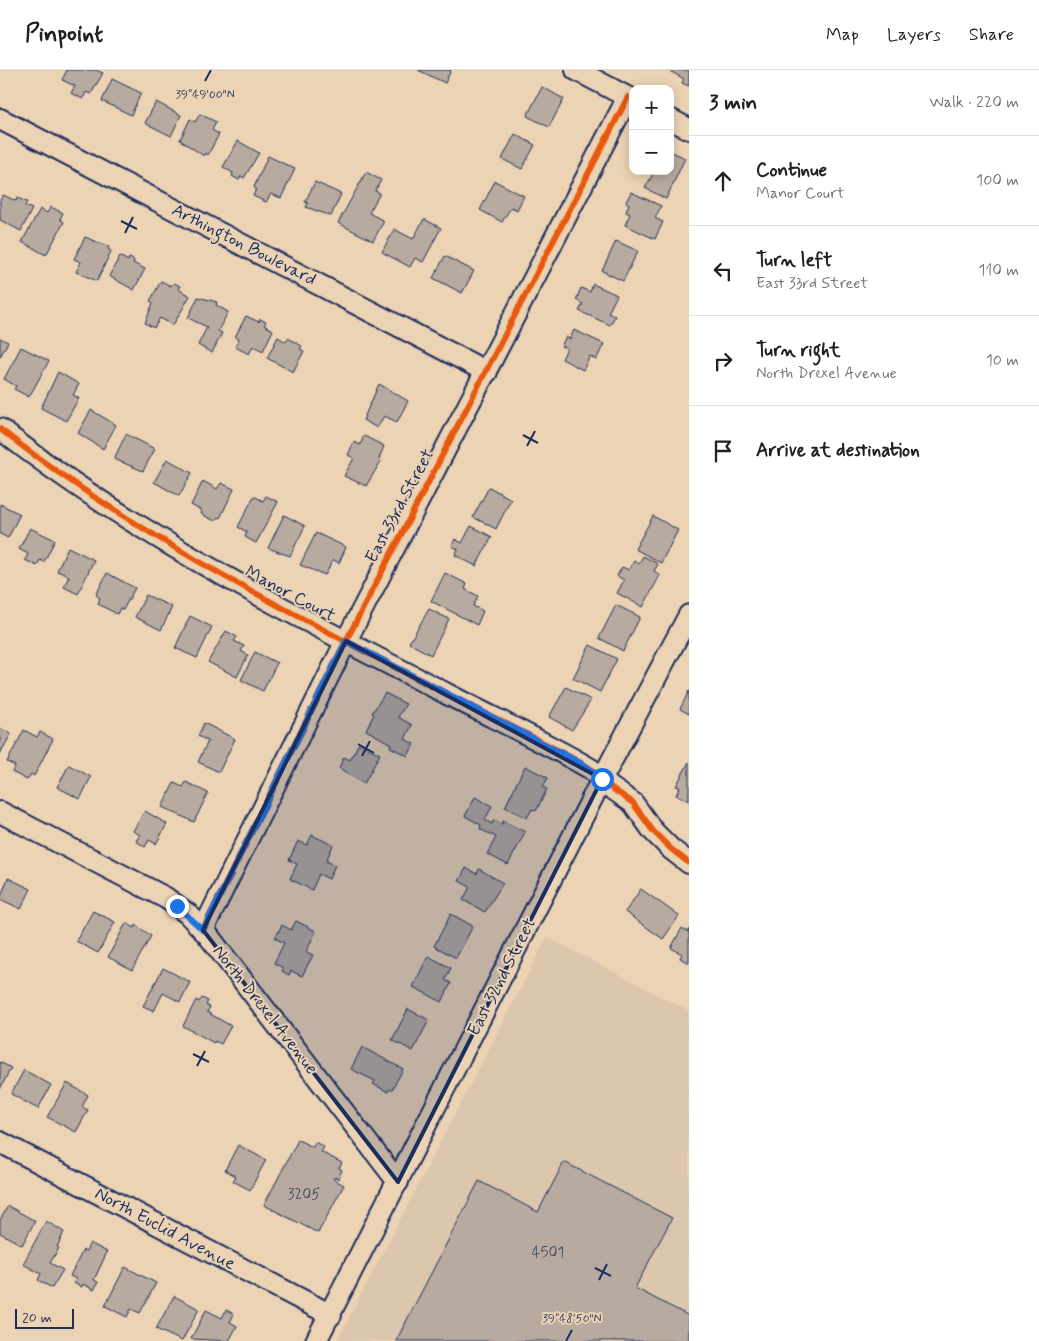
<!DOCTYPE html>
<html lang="en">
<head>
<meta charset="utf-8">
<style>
  body { margin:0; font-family:Mynerve,sans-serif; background:#f2f2f2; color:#202124 }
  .controls { position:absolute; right:15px; top:15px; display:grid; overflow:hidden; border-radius:10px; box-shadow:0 2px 12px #0003 }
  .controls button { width:45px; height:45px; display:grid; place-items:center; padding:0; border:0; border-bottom:1px solid #e0e0e0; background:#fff; color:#202124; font:25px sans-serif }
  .scale { position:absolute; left:15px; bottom:12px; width:59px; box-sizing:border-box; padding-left:5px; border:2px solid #1b2f5e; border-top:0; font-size:14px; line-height:18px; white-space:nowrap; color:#1b2f5e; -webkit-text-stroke:4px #ecd3b4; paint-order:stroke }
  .stop { position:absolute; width:15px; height:15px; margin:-11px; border:4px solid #1a73e8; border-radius:50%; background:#fff }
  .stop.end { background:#1a73e8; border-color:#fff; box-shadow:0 1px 5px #0008 }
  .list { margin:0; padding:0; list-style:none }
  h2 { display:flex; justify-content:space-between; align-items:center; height:65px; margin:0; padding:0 20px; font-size:21px }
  h2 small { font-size:16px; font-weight:400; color:#757577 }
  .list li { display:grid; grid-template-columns:32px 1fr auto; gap:15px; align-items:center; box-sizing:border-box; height:90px; padding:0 20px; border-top:1px solid #e0e0e0 }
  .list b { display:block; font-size:19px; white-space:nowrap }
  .list p { margin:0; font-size:16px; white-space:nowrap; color:#757577 }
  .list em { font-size:16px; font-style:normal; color:#757577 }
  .icon { flex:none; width:28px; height:28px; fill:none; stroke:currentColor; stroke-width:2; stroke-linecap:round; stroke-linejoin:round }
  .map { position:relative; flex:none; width:689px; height:1271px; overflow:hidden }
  header { display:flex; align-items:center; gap:30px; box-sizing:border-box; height:70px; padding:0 25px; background:#fff; border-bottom:1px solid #e0e0e0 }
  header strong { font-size:24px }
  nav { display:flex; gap:28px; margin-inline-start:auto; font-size:18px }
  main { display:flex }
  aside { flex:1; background:#fff }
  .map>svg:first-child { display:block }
  .built { fill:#dcc7ae }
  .building { fill:#b8aa9f; stroke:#1b2f5e }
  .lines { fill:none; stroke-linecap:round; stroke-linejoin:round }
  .street-casing { stroke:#1b2f5e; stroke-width:24 }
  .street { stroke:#ecd3b4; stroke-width:20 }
  .cycleway-casing { stroke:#ecd3b4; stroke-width:9 }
  .cycleway { stroke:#e8590c; stroke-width:6 }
  .route { stroke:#1a73e8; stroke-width:6 }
  .marked { fill:#1b2f5e; fill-opacity:0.2; stroke:#1b2f5e; stroke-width:4; stroke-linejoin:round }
  .ticks { fill:none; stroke:#1b2f5e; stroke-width:2 }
  .labels { text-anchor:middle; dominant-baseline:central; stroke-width:4; stroke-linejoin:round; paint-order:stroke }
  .number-label { font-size:15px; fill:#424e6e }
  .street-label { font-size:18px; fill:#1b2f5e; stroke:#ecd3b4 }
  .ticks-label { font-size:12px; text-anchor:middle; fill:#1b2f5e; stroke:#ecd3b4; stroke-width:4; stroke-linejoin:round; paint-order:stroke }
</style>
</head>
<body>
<header>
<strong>Pinpoint</strong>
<nav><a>Map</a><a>Layers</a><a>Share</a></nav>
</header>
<main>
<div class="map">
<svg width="689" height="1271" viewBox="0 0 689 1271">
  <rect width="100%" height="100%" fill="#ecd3b4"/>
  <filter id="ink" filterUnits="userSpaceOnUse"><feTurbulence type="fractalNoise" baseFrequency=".02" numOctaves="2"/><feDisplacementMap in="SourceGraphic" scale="10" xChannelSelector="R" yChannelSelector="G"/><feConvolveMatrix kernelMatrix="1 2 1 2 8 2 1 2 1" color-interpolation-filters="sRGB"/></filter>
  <g filter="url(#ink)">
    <polygon class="built" points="547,867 689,941 689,1271 337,1271"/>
    <g class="building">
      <polygon points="67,0 96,0 103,3 91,24 86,22 83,29 71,23 75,16 62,10"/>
      <polygon points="418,0 451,0 445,13"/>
      <polygon points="668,0 689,0 689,16 682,13 684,9"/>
      <polygon points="112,9 141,23 131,45 102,31"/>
      <polygon points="542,17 564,29 549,57 527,46"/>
      <polygon points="156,32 181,45 171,66 145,53"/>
      <polygon points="200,44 216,52 212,60 219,64 208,85 205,83 204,86 180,70 190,49 195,52"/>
      <polygon points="515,64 535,75 522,99 502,89"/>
      <polygon points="238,71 259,83 244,108 241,106 239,110 232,106 233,103 223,97"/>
      <polygon points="670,81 685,88 666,129 645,118 654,102 651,101 670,101"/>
      <polygon points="268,86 295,99 281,128 271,124 266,132 253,126 256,119 254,117"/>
      <polygon points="366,102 381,110 375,121 380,123 369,143 384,151 373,171 338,153"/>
      <polygon points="495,111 524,126 517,140 511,137 502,152 480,140"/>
      <polygon points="315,112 341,124 331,146 306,137 308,133 305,132"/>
      <polygon points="631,122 661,136 655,148 663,152 655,169 625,155 630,144 626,142 629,134 626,132"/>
      <polygon points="3,125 16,131 17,128 27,132 25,136 32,139 21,161 0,150 0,130"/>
      <polygon points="51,137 63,143 60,149 64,152 46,185 22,172 40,139 47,143"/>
      <polygon points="424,149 441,158 423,192 415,188 410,197 382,182 394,159 413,169"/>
      <polygon points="85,167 109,177 108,179 111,181 97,211 76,202 81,192 74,189"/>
      <polygon points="616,171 638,181 623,211 602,201"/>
      <polygon points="120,186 128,191 129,188 134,190 133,193 145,199 134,220 109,206"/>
      <polygon points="445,186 474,201 462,223 433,208"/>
      <polygon points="161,211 171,216 174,213 180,216 178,219 190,226 173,255 160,248 154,258 145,253 153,233 150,231"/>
      <polygon points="593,214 617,225 608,243 615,246 610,255 579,241 583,234 576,230 581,218 590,222"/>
      <polygon points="198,227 217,232 216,235 228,242 218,261 222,263 212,283 198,275 207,257 188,248"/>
      <polygon points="246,246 259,252 260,249 266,252 264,255 273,260 263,281 253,276 249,284 235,277 239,269 235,267"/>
      <polygon points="574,260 604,274 596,290 590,286 583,300 562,289 567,278 561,276 566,267 570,269"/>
      <polygon points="278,267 286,272 288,268 302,276 300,279 304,281 293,302 267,288"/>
      <polygon points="0,268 8,272 0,287"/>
      <polygon points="21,277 49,291 29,327 14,319 16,316 4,309"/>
      <polygon points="58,302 79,314 73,325 79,328 66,351 41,338"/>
      <polygon points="379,314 408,331 397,352 384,346 377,358 363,350"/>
      <polygon points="91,340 116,355 103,379 78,363"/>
      <polygon points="126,364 155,379 143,401 114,389"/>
      <polygon points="364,366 384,376 379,389 381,391 366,416 344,406 354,388 348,385 354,372 360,375"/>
      <polygon points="167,389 192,403 179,426 154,412"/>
      <polygon points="203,411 217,419 221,413 234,419 220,448 218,447 215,451 201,444 202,441 191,435"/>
      <polygon points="489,417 511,429 496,459 473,447"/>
      <polygon points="254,426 263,431 266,426 278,432 256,473 245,467 247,462 238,457"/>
      <polygon points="0,434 20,444 8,468 0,464"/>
      <polygon points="284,445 305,456 290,486 268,478"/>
      <polygon points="653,446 678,460 661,493 635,479"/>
      <polygon points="471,456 492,467 476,496 455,485 458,479 452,476 455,469 462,473"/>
      <polygon points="30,458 55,470 44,492 40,490 37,496 25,490 28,484 19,479"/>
      <polygon points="316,463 346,477 339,493 333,490 325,505 300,495"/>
      <polygon points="68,477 94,490 78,524 64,517 69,506 57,501"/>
      <polygon points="643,486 658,494 654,501 660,505 643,537 617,523 624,510 617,506 622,497 629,500 634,491 639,494"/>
      <polygon points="107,503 135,518 123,540 120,538 117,544 98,534 100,528 96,525"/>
      <polygon points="445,503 467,514 465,519 478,526 473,536 483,541 477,555 431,531"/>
      <polygon points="146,525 172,537 161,560 135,547"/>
      <polygon points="616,535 640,547 623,581 599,568"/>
      <polygon points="429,539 449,549 431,585 409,573"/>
      <polygon points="190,546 212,557 197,588 175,578"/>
      <polygon points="226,561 237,567 234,571 244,576 241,581 248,585 237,607 208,592"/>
      <polygon points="590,575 617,589 600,622 573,608"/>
      <polygon points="255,582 277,593 263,621 241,610"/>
      <polygon points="566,617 591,630 572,660 549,647"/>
      <polygon points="689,621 689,644 680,639"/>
      <polygon points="385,623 406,634 398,647 412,655 405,669 414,674 408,686 390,677 391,674 366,660 374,644 372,643"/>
      <polygon points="204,653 235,669 219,702 198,692 208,671 198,666"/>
      <polygon points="0,658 11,664 0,684"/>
      <polygon points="24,660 37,667 40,662 53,669 34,706 31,704 27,710 12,702 15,696 7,692"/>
      <polygon points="359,673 380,684 364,714 339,698 344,687 350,690"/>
      <polygon points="689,692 689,731 676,725 680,717 676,716"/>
      <polygon points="69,695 91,707 80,729 57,717"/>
      <polygon points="525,696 548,708 543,717 547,719 536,741 532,739 527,748 505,737"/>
      <polygon points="186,712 208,723 194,752 162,737 174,713 183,717"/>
      <polygon points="475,727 492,736 485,750 492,754 494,750 502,754 503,751 525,762 508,795 487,784 496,767 480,759 481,755 465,746"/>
      <polygon points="145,741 167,754 156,774 149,770 145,777 136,771 140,765 133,761"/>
      <polygon points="312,765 333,775 326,791 335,795 329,809 319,804 312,820 290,809 297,794 289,790 298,771 307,775"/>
      <polygon points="466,798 477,804 479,799 503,813 485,842 463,830 470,817 459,811"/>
      <polygon points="8,808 31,819 21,839 0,829"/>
      <polygon points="641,819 679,846 663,869 625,842"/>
      <polygon points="93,841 115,852 98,883 76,871"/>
      <polygon points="451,844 473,856 456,888 434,876"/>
      <polygon points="296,851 316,861 306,882 313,885 302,906 291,901 289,905 282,901 283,898 274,893 284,873 275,868 282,855 291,860"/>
      <polygon points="126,853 135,858 136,855 151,866 132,900 108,887"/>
      <polygon points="682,858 688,862 689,859 689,893 680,888 682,884 671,878"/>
      <polygon points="428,886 451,898 445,910 451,913 442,932 413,917"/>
      <polygon points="163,898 190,912 180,932 163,923 154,941 143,936"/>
      <polygon points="202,928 208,931 206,935 210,937 207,942 231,956 221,974 215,971 214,973 183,956 196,930 199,932"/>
      <polygon points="408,939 429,950 413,981 392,970"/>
      <polygon points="362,977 403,999 392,1020 390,1019 388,1022 373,1014 375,1011 351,999"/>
      <polygon points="0,992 11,998 0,1019"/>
      <polygon points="24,1000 51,1015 38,1039 11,1024"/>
      <polygon points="67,1013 88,1025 82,1037 88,1040 76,1062 47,1047"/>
      <polygon points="298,1070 313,1077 315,1072 324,1077 321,1082 342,1093 339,1098 342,1100 338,1109 335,1107 333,1109 344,1115 318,1163 264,1135"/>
      <polygon points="238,1075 266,1090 250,1120 233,1111 236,1106 225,1100"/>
      <polygon points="564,1092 672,1148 635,1218 689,1246 689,1271 396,1271 479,1111 538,1142"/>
      <polygon points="8,1136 35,1151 22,1175 0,1163 0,1150"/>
      <polygon points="46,1151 64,1162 57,1177 59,1178 50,1193 63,1200 52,1218 38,1210 41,1204 23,1194"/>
      <polygon points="90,1173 107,1182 94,1210 98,1212 94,1220 83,1214 82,1217 74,1213 76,1209 70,1206 83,1180 86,1181"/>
      <polygon points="125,1197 156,1213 140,1243 131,1239 127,1247 105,1236"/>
      <polygon points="174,1226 199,1239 182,1271 156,1259"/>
      <polygon points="206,1240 222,1248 226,1240 234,1244 230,1252 237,1256 229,1271 191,1269"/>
    </g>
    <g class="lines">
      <defs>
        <g id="street">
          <polyline points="576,0 633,30"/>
          <polyline points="0,49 487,302"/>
          <polyline points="670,49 689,59"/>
          <path d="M 0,359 C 137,467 293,544 447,624 C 495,649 545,672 591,699 L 610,717 L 633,733 L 653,761 L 671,779 L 689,793"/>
          <polyline points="0,742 166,828 188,844 207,864 398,1112"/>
          <polyline points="203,860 346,571 628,27"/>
          <polyline points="0,1072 331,1245"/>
          <polyline points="316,1271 602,709 689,545"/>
        </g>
      </defs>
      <use href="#street" class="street-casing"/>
      <use href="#street" class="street"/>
      <defs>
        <g id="cycleway">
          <path d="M 0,359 C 137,467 293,544 447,624 C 495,649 545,672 591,699 L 610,717 L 633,733 L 653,761 L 671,779 L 689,793"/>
          <polyline points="203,860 346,571 628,27"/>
        </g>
      </defs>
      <use href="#cycleway" class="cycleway-casing"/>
      <use href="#cycleway" class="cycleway"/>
    </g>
  </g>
  <g class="lines" filter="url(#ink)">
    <polyline class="route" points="177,836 203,860 346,571 586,696 602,709"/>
  </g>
  <path class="marked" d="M 346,571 L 602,709 L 398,1112 L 203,860 Z"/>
  <path class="ticks" d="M 205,11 L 211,0M 121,151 L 137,159M 125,163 L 133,147M 523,365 L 538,373M 527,376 L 535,361M 358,674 L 374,683M 362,686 L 370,671M 193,984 L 209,992M 197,996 L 205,981M 595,1198 L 611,1206M 599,1210 L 607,1194M 566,1271 L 572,1260"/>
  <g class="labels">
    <g class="number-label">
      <text x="304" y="1125">3205</text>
      <text x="548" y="1183">4501</text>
    </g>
    <g class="street-label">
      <text transform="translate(244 175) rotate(27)">Arthington Boulevard</text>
      <text transform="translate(400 436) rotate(-62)">East 33rd Street</text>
      <text transform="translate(290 524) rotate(28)">Manor Court</text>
      <text transform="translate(502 907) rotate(-63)">East 32nd Street</text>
      <text transform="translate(265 940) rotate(52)">North Drexel Avenue</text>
      <text transform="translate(165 1159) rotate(28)">North Euclid Avenue</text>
    </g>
  </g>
  <g class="ticks-label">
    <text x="205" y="28">39°49'00"N</text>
    <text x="572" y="1252">39°48'50"N</text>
  </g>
</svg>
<div class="controls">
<button>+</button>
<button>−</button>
</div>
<div class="scale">20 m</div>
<div class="stop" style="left:602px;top:709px"></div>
<div class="stop end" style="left:177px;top:836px"></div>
</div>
<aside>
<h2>3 min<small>Walk · 220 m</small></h2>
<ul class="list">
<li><svg class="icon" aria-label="ahead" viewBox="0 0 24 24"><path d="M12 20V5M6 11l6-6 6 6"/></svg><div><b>Continue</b><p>Manor Court</p></div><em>100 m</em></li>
<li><svg class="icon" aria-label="left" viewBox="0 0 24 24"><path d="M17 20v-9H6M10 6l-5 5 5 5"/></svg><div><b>Turn left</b><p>East 33rd Street</p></div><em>110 m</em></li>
<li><svg class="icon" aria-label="right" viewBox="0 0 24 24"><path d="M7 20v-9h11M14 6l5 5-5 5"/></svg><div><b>Turn right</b><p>North Drexel Avenue</p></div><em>10 m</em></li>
<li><svg class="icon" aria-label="arrive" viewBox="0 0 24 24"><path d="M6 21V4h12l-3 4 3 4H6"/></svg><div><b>Arrive at destination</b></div></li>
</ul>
</aside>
</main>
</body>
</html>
